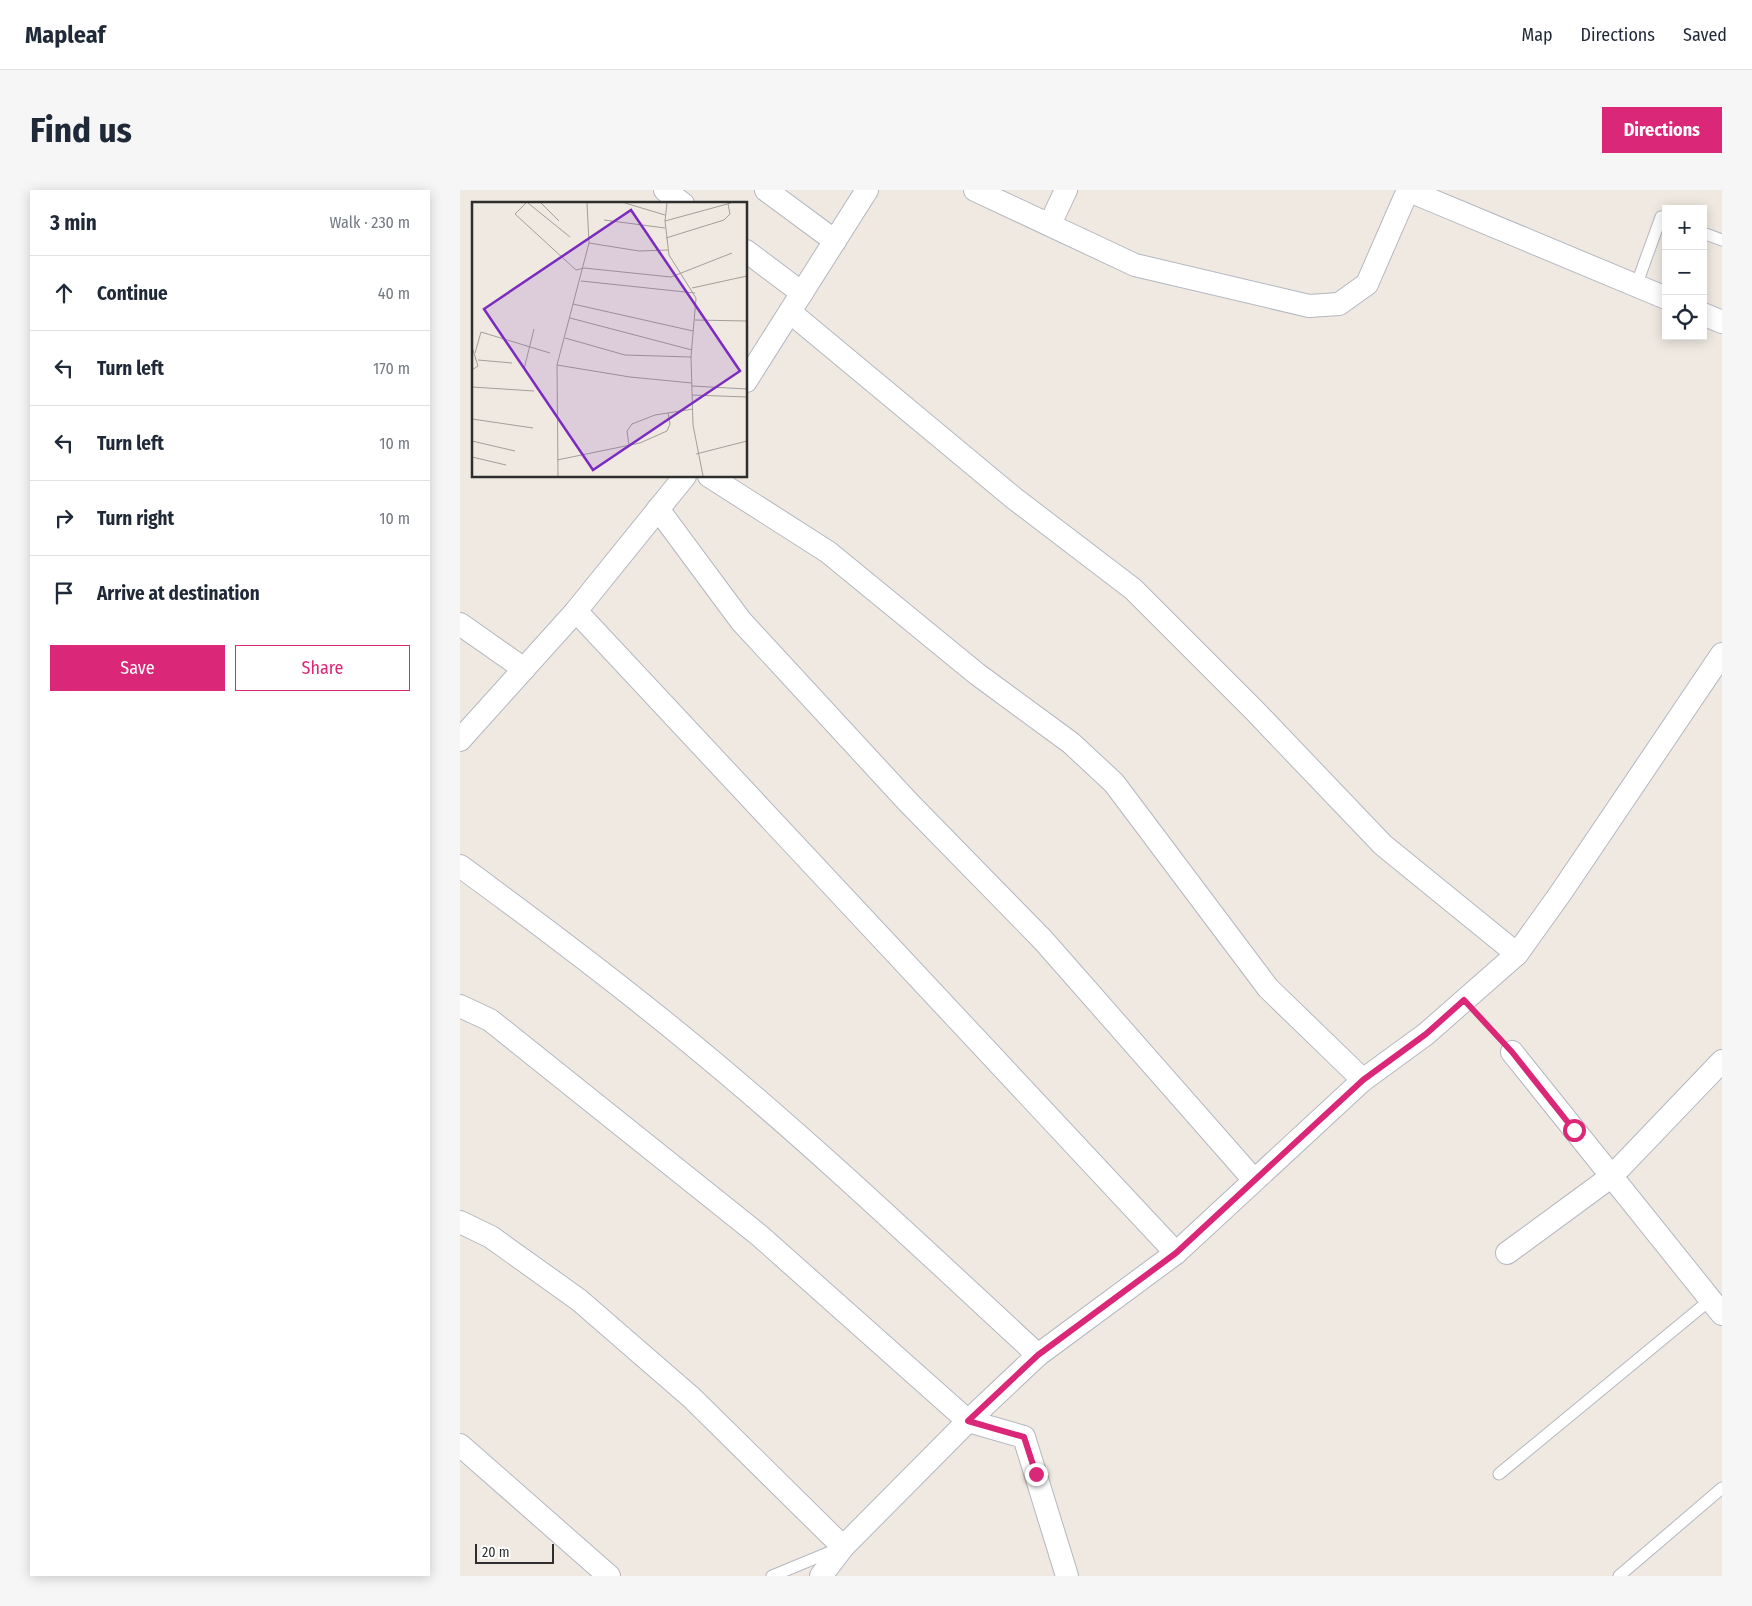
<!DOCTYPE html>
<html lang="en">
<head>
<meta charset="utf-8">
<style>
  body { margin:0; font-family:"Fira Sans Condensed",sans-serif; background:#f6f6f7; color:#1f2937 }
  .controls { position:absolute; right:15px; top:15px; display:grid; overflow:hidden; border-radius:0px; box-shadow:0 2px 12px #0003 }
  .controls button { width:45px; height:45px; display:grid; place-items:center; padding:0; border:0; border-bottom:1px solid #e0e1e3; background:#fff; color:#1f2937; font:25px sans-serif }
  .scale { position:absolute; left:15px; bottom:12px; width:79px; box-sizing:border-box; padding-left:5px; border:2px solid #2e2e2e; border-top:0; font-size:14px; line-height:18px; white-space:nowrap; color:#2e2e2e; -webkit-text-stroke:4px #fff; paint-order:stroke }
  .stop { position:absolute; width:15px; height:15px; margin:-11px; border:4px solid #db2777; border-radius:50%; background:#fff }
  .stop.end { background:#db2777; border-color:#fff; box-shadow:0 1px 5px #0008 }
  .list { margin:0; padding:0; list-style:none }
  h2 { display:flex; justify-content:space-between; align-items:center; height:65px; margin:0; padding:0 20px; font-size:21px }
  h2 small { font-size:16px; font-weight:400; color:#747a83 }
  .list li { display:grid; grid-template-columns:32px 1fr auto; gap:15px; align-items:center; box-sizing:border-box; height:75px; padding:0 20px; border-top:1px solid #e0e1e3 }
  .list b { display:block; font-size:19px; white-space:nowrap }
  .list em { font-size:16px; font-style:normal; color:#747a83 }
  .actions { display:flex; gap:10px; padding:15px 20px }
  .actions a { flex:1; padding:11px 0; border:1px solid #db2777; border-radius:0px; text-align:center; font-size:18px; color:#db2777 }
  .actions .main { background:#db2777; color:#fff }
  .icon { flex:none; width:28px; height:28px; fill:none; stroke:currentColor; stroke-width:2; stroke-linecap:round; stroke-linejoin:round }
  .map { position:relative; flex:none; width:1262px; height:1386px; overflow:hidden; border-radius:0px }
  header { display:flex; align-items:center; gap:30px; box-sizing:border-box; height:70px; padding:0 25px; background:#fff; border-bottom:1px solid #e0e1e3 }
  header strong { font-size:24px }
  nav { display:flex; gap:28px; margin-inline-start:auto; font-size:18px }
  .intro { display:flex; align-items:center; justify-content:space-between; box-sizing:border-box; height:120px; padding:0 30px }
  h1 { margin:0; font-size:35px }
  .button { padding:12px 22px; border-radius:0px; background:#db2777; color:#fff; font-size:18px; font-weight:700 }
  main { display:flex; gap:30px; padding:0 30px }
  aside { flex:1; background:#fff; border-radius:0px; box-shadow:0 2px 12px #0003 }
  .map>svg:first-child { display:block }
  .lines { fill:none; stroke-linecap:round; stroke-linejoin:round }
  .service-casing { stroke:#b4b7c1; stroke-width:13 }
  .minor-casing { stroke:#b4b7c1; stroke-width:24 }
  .path { stroke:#c9c9c9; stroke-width:3; stroke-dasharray:4 2.5; stroke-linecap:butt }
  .service { stroke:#fff; stroke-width:11 }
  .minor { stroke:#fff; stroke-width:22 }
  .route { stroke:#db2777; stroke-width:6 }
  .inset-road { fill:none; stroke:#a29e99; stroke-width:1 }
  .view { fill:#7b2cbf; fill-opacity:0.15; stroke:#7b2cbf; stroke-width:2.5 }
  .inset-edge { fill:none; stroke:#2e2e2e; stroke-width:2.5 }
</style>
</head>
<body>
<header>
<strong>Mapleaf</strong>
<nav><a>Map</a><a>Directions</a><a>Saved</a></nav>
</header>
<div class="intro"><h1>Find us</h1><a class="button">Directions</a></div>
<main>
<aside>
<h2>3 min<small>Walk · 230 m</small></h2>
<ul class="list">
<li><svg class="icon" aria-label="ahead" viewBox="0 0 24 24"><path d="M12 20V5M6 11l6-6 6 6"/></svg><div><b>Continue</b></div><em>40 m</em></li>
<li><svg class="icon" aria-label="left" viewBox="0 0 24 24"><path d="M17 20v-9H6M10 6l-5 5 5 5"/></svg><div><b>Turn left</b></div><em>170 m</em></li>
<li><svg class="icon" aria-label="left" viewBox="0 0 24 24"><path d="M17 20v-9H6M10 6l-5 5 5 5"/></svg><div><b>Turn left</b></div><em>10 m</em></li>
<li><svg class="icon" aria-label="right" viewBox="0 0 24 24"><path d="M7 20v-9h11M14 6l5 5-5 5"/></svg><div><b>Turn right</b></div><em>10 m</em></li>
<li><svg class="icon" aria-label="arrive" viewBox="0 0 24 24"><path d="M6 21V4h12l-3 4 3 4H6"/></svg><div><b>Arrive at destination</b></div></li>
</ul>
<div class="actions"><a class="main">Save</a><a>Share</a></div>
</aside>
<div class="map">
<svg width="1262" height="1386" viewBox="0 0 1262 1386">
  <rect width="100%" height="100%" fill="#efe9e1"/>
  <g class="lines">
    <defs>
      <g id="service">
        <polyline points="1243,43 1262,50"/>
        <polyline points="1176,96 1201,27 1206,28"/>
        <polyline points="1039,1284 1250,1110"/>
        <polyline points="312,1386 375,1360"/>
        <polyline points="1159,1386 1262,1298"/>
      </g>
      <g id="minor">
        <polyline points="205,0 223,14"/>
        <polyline points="306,0 375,51"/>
        <polyline points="515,0 675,75 849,116 879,114 907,94 948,0"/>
        <polyline points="947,0 1206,108"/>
        <polyline points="590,34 606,0"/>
        <polyline points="286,61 342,103"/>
        <polyline points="330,122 555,309 673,399 794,520 923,655 1057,764"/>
        <polyline points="1243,124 1262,132"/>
        <polyline points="286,191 407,0"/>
        <polyline points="249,286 368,362 517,484 611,553 654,593 808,798 903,890"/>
        <polyline points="198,319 281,431 448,612 583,750 794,990"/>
        <polyline points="116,421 716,1063"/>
        <polyline points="0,434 64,479"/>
        <polyline points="0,550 116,421 225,286"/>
        <path d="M 0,676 C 78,733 155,791 229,852 C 350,951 463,1059 578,1165"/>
        <polyline points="0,816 30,830 300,1046 508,1231 564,1247 607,1386"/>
        <polyline points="1052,862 1262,1124"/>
        <polyline points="0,1032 31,1047 119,1110 232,1208 383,1357"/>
        <polyline points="1047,1063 1152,986 1262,871"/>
        <polyline points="0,1255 149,1386"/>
        <polyline points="361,1386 383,1357 508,1231 578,1165 716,1063 903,890 966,844 1057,764 1100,704 1262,464"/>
      </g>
    </defs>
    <use href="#service" class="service-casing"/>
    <use href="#minor" class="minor-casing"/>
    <polyline class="path" points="1020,827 1036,845"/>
    <use href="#service" class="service"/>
    <use href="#minor" class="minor"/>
  </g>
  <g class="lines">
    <polyline class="route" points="576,1284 564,1247 508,1231 578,1165 716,1063 903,890 966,844 1004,810 1052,862 1114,940"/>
  </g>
  <g transform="translate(12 12)">
    <rect width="275" height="275" fill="#efe9e1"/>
    <path class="inset-road" d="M 54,1 L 43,12 L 104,68 L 112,66 L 199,75 L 260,51M 56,1 L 98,35M 69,1 L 87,19M 153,1 L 193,13M 195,1 L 193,19 L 197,53 L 224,96 L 219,155 L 221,223 L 231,274M 132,18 L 193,26M 193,19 L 259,1M 194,36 L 252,18 L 258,12 L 256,2M 117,41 L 167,49 L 196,48M 109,79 L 223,91M 220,86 L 275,74M 101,102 L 221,129M 98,116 L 220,148M 223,118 L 275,119M 93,136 L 153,153 L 219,155M 0,145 L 6,164 L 0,168M 3,151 L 9,130 L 78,151M 6,158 L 40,161M 85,163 L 158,175 L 220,181M 52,167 L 62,127M 220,184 L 275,187M 0,185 L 62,189M 220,193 L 275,195M 0,217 L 61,226M 0,239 L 43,249M 157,243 L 155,229 L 160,222 L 183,213 L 221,207M 224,252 L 275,239M 0,255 L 34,263M 85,258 L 168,241 L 195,229 L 198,222 L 196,211M 86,274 L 85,163 L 117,41 L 115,1"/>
    <path class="view" d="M 159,8 L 268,169 L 121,268 L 12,107 Z"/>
    <rect width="275" height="275" class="inset-edge"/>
  </g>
</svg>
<div class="controls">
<button>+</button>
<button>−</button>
<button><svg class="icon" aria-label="locate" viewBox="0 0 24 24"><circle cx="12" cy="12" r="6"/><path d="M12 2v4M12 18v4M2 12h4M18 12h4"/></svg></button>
</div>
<div class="scale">20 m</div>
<div class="stop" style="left:1114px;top:940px"></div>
<div class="stop end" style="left:576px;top:1284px"></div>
</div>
</main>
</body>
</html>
